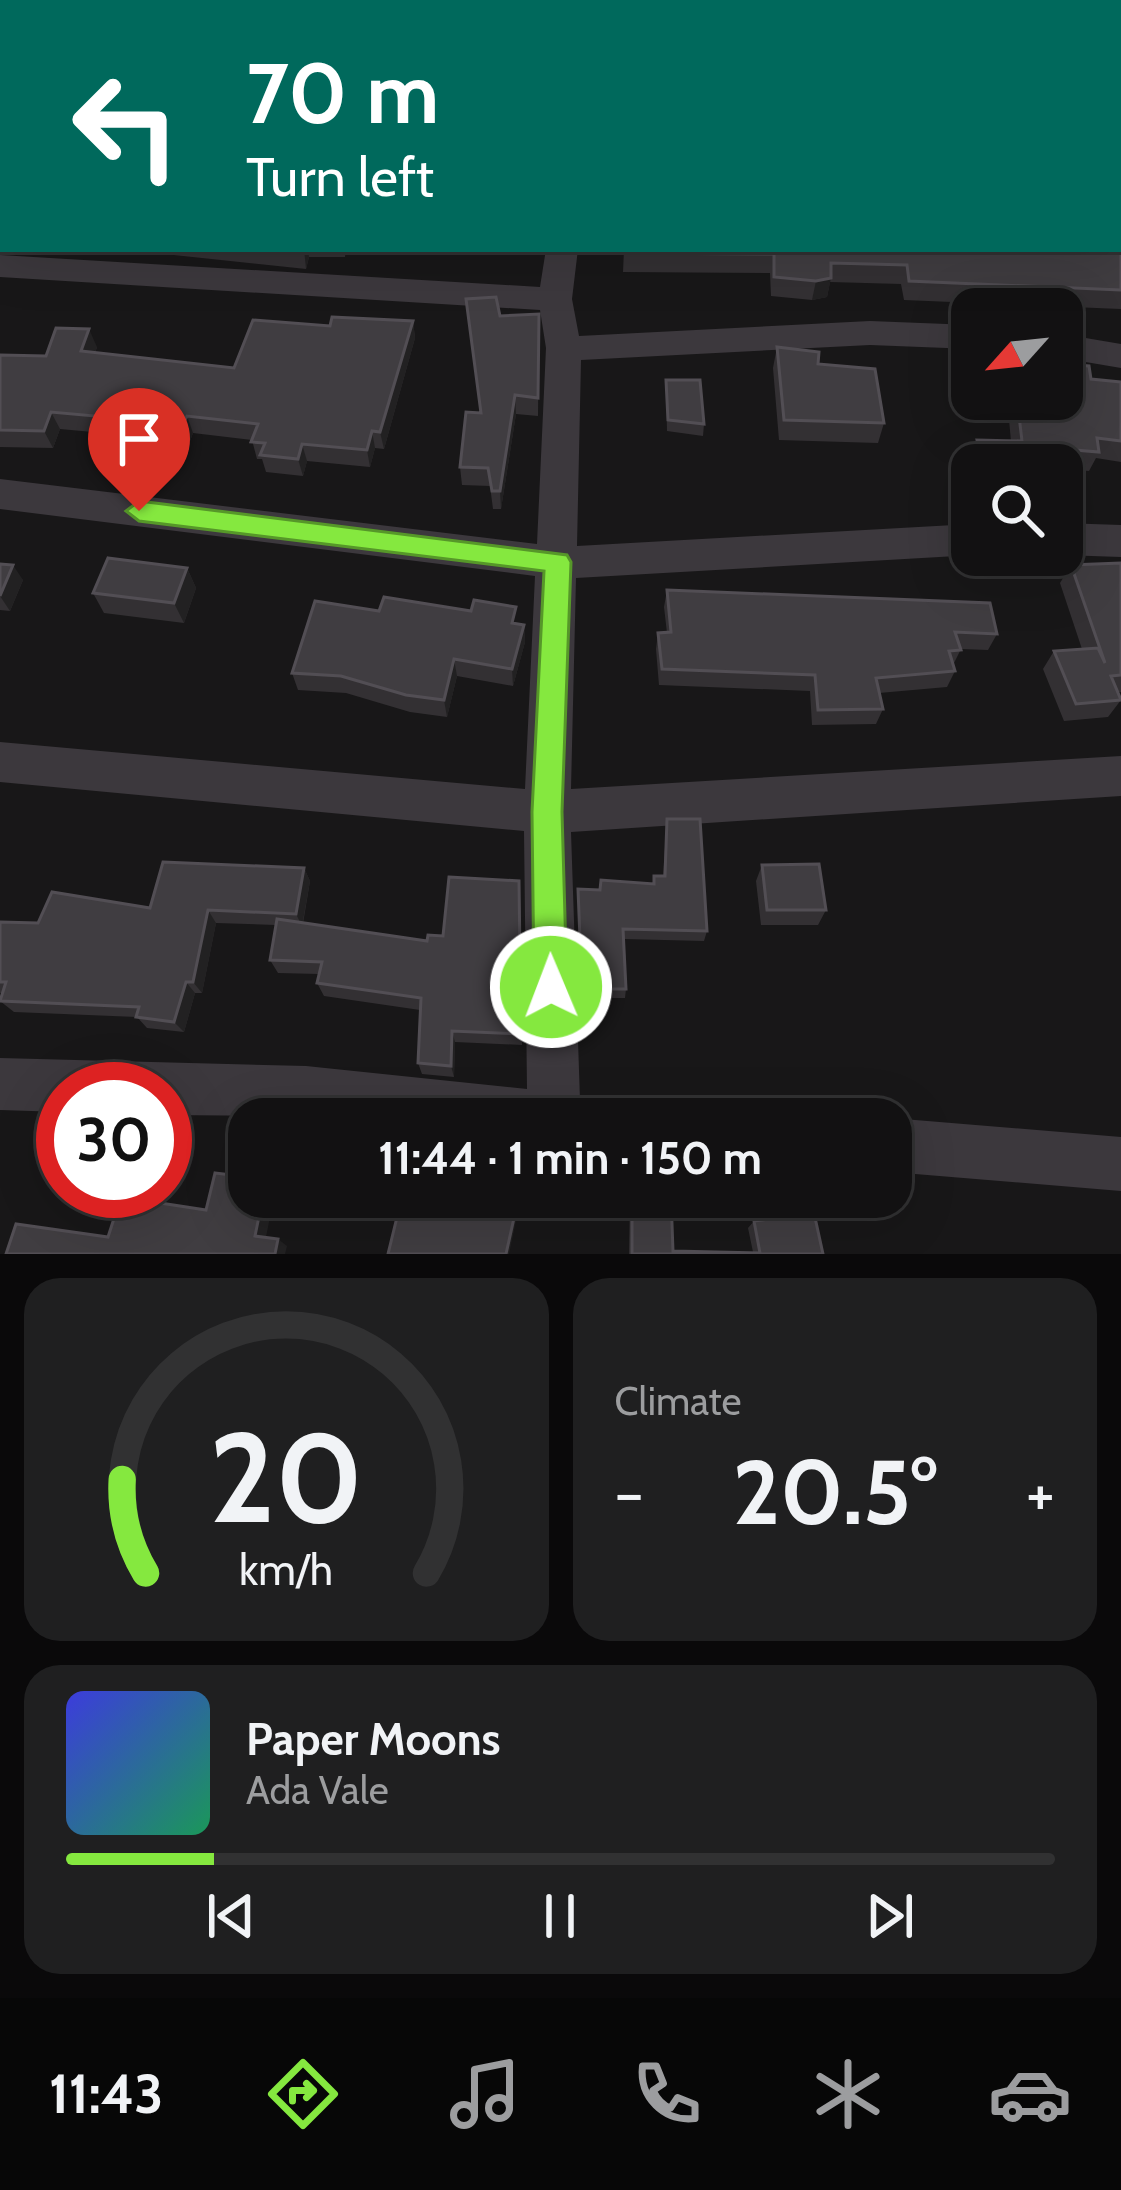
<!DOCTYPE html>
<meta charset="utf-8">
<style>
:root{--surface:#121112;--page:#1f1f20;--text:#f1f3f6;--muted:#9c9d9f;--line:#313132;--accent:#85e83f}
body{margin:0;font-family:Cabin,sans-serif;background:var(--page);color:var(--text);height:100vh;display:flex;flex-direction:column;font-size:45px;white-space:nowrap}
*{box-sizing:border-box;margin:0}
p{font-size:39px;color:var(--muted)}
.icon{flex:none;width:66px;height:66px;fill:none;stroke:currentColor;stroke-width:2;stroke-linecap:round;stroke-linejoin:round}
.map{position:relative;height:1254px;overflow:hidden}
.drawer{display:flex;flex-direction:column;gap:24px;padding:24px;background:#0a090a;flex:1}
.drawer>*{flex:none}
.guide{position:absolute;left:0px;top:0px;width:1122px;height:252px;box-shadow:0 12px 48px #0002,0 0 0 3px var(--line);background:#00695c;color:#fff;overflow:hidden}
.needle{width:78px;rotate:243deg}
.buttons{position:absolute;left:951px;top:288px;display:grid;gap:24px}
.buttons a{display:grid;place-items:center;width:132px;height:132px;border-radius:24px;background:var(--surface);box-shadow:0 12px 48px #0002,0 0 0 3px var(--line);font-size:60px}
.speed{position:absolute;left:36px;top:1062px;display:flex;gap:24px;font-size:60px;font-weight:700;text-align:center}
.speed>*{display:grid;place-content:center;width:156px;height:156px;border-radius:50%;background:var(--surface);box-shadow:0 12px 48px #0002,0 0 0 3px var(--line);line-height:1}
.speed .limit{border:18px solid #d22;background:#fff;color:#111}
.pin{position:absolute;display:grid;place-items:center;width:102px;height:102px;color:#fff;margin:-123px -51px;border-radius:50% 50% 50% 0;rotate:-45deg;box-shadow:0 0 12px #0007}
.pin .icon{rotate:45deg}
.me{position:absolute;width:132px;margin:-66px;rotate:359deg;stroke-linejoin:round;filter:drop-shadow(0 0 9px #0008)}
.turn{display:flex;align-items:center;gap:42px;height:252px;padding:0 48px;font-size:54px}
.turn .icon{width:156px;height:156px;stroke-width:2.5}
.turn b{display:block;font-size:84px;line-height:102px}
.big{font-size:90px;font-weight:700;line-height:1.1}
.drawer .widget{flex:1;display:flex;flex-direction:column;justify-content:center;gap:18px;min-width:0;padding:0 42px;border-radius:36px;background:var(--page)}
.drawer .dial{align-items:center;gap:0}
.dial svg{height:312px;overflow:visible;fill:none;stroke:var(--line);stroke-width:7;stroke-linecap:round;text-anchor:middle}
.dial text{fill:var(--text);stroke:none}
.song{display:flex;align-items:center;gap:36px}
.cover{width:144px;height:144px;border-radius:18px;background:linear-gradient(135deg,hsl(240 70% 55%),hsl(150 70% 35%))}
.played{height:12px;border-radius:6px;background:linear-gradient(90deg,var(--accent) 15%,var(--line) 15%)}
.keys{display:flex;justify-content:space-around;direction:ltr}
.heat{display:flex;justify-content:space-between;align-items:center;font-size:66px;direction:ltr}
.drawer .tiles{flex:1;display:grid;gap:24px;grid-template-columns:1fr 1fr}
.widget:last-child{grid-column:span 2}
.trip{position:absolute;left:228px;top:1098px;width:684px;height:120px;border-radius:36px;background:var(--surface);box-shadow:0 12px 48px #0002,0 0 0 3px var(--line);font-weight:700;line-height:120px;text-align:center}
.menu{display:flex;height:192px;justify-content:space-around;align-items:center;background:#070707;color:var(--muted)}
.menu .icon{width:84px;height:84px}
.menu .current{color:var(--accent)}
.menu b{font-size:54px;color:var(--text)}
.map>svg:first-child{display:block}
.lines{fill:none;stroke-linecap:round;stroke-linejoin:round}
.minor{fill:#3c383d;fill-rule:evenodd}
.wall{fill:#333033}
.shaded-wall{fill:#222122}
.building{fill:#403d41;stroke:#524e54;stroke-width:3}
.route{fill:#85e83f;stroke:#569729;stroke-width:3}
</style>
<div class="map">
<svg width="1121" height="1254" viewBox="0 0 1121 1254">
<rect width="100%" height="100%" fill="#181718"/>
<g class="lines">
<!-- minor -->
<g class="minor">
<rect x="0" y="148" width="3" height="18"/>
<rect x="1119" y="200" width="2" height="20"/>
<polygon points="546,249 578,249 572,299 579,336 870,321 972,325 972,349 870,345 581,360 577,546 972,524 974,555 576,578 571,789 1121,756 1121,796 571,832 580,1100 589,1119 165,1115 165,1089 63,1089 63,1112 0,1110 0,1058 306,1066 527,1089 524,831 0,782 0,742 525,789 535,576 0,509 0,479 537,544 546,348 540,310 0,277 0,255 540,287"/>
<polygon points="1062,334 1121,344 1121,368 1062,358"/>
<polygon points="1062,523 1121,525 1121,557 1062,555"/>
<polygon points="891,1118 1121,1137 1121,1191 891,1172"/>
</g>
</g>
<!-- wall -->
<g class="wall">
<polygon points="0,0 224,0 221,3 3,3 3,6 0,6"/>
<polygon points="3,160 3,249 61,249 58,254 0,251 0,165"/>
<polygon points="1121,240 1121,309 904,300 901,284 830,282 827,297 812,300 771,296 770,273 623,272 624,249 1119,249"/>
<polygon points="117,249 346,249 345,257 309,257 306,269"/>
<polygon points="539,314 538,416 516,414 501,509 493,509 490,486 462,485 460,467 480,413 500,316"/>
<polygon points="413,321 415,338 384,449 375,448 370,467 307,461 303,476 266,472 262,459 257,459 252,440 193,433 190,441 60,429 53,448 0,447 0,355 46,356 97,347 95,353 234,368 330,326"/>
<polygon points="777,347 818,364 884,423 878,443 779,440 773,368"/>
<polygon points="1091,379 1121,382 1121,462 1096,458 1089,471 1063,469 1062,485 1062,465 972,465 972,476 968,459 977,440 1011,441 1007,399 1062,399"/>
<polygon points="666,380 704,424 703,436 667,431"/>
<polygon points="1121,563 1121,692 1118,692 1121,700 1108,717 1064,721 1043,669 1054,651 1082,649 1060,583 1071,565"/>
<polygon points="0,564 23,580 10,611 0,610"/>
<polygon points="187,568 196,588 184,623 104,613 93,593"/>
<polygon points="667,590 997,634 988,650 961,649 953,665 955,671 947,687 879,693 883,709 876,724 812,725 810,691 659,685 656,649 658,633 667,633 664,607"/>
<polygon points="379,611 524,625 525,642 513,686 457,676 447,717 410,712 346,693 298,690 292,673"/>
<polygon points="667,819 707,931 704,941 624,939 626,989 625,998 581,998 578,899 600,890 653,884 654,876 663,876"/>
<polygon points="762,865 826,910 818,925 761,925 756,881"/>
<polygon points="304,868 310,881 303,923 427,941 443,936 520,896 522,1045 455,1042 454,1077 422,1074 418,1063 420,1010 324,996 317,983 319,974 278,973 270,960 276,925 216,923 202,993 195,993 184,1032 147,1028 137,1017 14,1012 0,1001 3,993 0,993 0,922 38,923 150,908"/>
<polygon points="630,1197 671,1197 673,1251 753,1252 748,1228 754,1221 823,1254 629,1254"/>
</g>
<!-- shaded-wall -->
<g class="shaded-wall">
<polygon points="304,249 308,249 309,257 306,269"/>
<polygon points="831,278 827,297 812,300 816,281"/>
<polygon points="413,321 415,338 384,449 380,432"/>
<polygon points="89,329 97,347 89,369 81,351"/>
<polygon points="515,395 516,414 501,509 500,491"/>
<polygon points="51,412 60,429 53,448 44,431"/>
<polygon points="187,416 193,433 190,441 183,424"/>
<polygon points="372,431 375,448 370,467 367,450"/>
<polygon points="302,444 307,461 303,476 298,459"/>
<polygon points="13,565 23,580 10,611 0,596"/>
<polygon points="187,568 196,588 184,623 174,603"/>
<polygon points="524,625 525,642 513,686 512,669"/>
<polygon points="454,659 457,676 447,717 444,700"/>
<polygon points="304,868 310,881 302,926 296,914"/>
<polygon points="208,910 216,923 202,993 193,982"/>
<polygon points="186,982 195,993 184,1032 174,1022"/>
<polygon points="452,1031 455,1042 454,1077 451,1066"/>
<polygon points="263,1197 274,1197 265,1242 255,1236"/>
<polygon points="516,1209 517,1216 509,1254 506,1254"/>
<polygon points="278,1239 287,1246 285,1254 275,1254"/>
</g>
<!-- building -->
<g class="building">
<polygon points="61,0 209,0 221,3 84,3"/>
<polygon points="298,0 591,0 590,3 296,3"/>
<polygon points="687,0 798,0 798,3 688,3"/>
<rect x="1119" y="14" width="2" height="46"/>
<polygon points="3,160 3,235 0,235 0,165"/>
<polygon points="1119,240 1121,240 1121,290 909,281 907,265 831,263 831,278 816,281 774,277 774,254 624,253 624,249 1115,250 1119,249"/>
<polygon points="270,249 304,249 303,252"/>
<polygon points="496,297 500,316 539,314 538,398 515,395 500,491 492,491 488,468 460,467 466,412 481,413 466,299"/>
<polygon points="332,317 413,321 380,432 372,431 367,450 302,444 298,459 260,455 265,443 251,442 258,424 187,416 183,424 51,412 44,431 0,430 0,355 46,356 56,328 89,329 81,351 234,368 253,320 330,326"/>
<polygon points="777,347 819,352 818,364 875,369 884,423 784,420"/>
<polygon points="1062,364 1089,366 1091,379 1121,382 1121,441 1097,438 1099,452 1062,449 1064,481 1062,481 1062,465 982,465 977,440 1022,441 1017,399 1062,399"/>
<polygon points="666,380 700,380 704,424 668,420"/>
<polygon points="108,558 187,568 174,603 93,593"/>
<polygon points="1121,563 1121,675 1111,676 1121,700 1076,704 1054,651 1098,648 1105,663 1071,565"/>
<polygon points="0,564 13,565 0,596"/>
<polygon points="667,590 990,603 997,634 955,632 961,650 949,651 955,671 876,678 883,709 818,710 815,675 662,669 658,633 671,632"/>
<polygon points="384,597 471,611 474,600 516,607 512,623 524,625 512,669 454,659 444,700 406,695 341,676 292,673 315,601 379,611"/>
<polygon points="667,819 700,819 707,931 623,929 626,989 582,989 578,889 600,890 601,880 654,884 654,876 665,876"/>
<polygon points="163,862 304,868 296,914 208,910 193,982 186,982 174,1022 136,1017 139,1007 0,1001 6,982 0,982 0,922 38,923 52,892 150,908"/>
<polygon points="819,864 826,910 767,910 762,865"/>
<polygon points="449,877 519,881 521,1034 452,1031 451,1066 418,1063 421,998 317,983 322,962 270,960 277,919 427,941 428,935 443,936"/>
<polygon points="215,1173 249,1177 249,1197 263,1197 255,1236 278,1239 275,1254 6,1254 16,1224 108,1237 121,1197 206,1210"/>
<polygon points="632,1197 671,1197 673,1251 760,1253 754,1221 814,1213 823,1254 632,1254"/>
<polygon points="485,1200 516,1209 506,1254 388,1254 400,1205 481,1218"/>
</g>
<!-- route -->
<polygon class="route" points="139,501 567,555 571,562 562,812 567,987 562,999 551,1003 539,999 534,987 532,812 544,571 139,521 126,511"/>
</svg>
<div class="buttons">
<a><svg class="needle" viewBox="-14 -14 28 28"><path d="M0-13l5 13h-10z" fill="#e53935"/><path d="M0 13l5-13h-10z" fill="#9c9d9f"/></svg></a>
<a><svg class="icon" aria-label="search" viewBox="0 0 24 24"><circle cx="10" cy="10" r="6"/><path d="M15 15l6 6"/></svg></a>
</div>
<div class="speed"><div class="limit">30</div></div>
<div class="pin" style="left:139px;top:511px;background:#d93025"><svg class="icon" aria-label="arrive" viewBox="0 0 24 24"><path d="M6 21V4h12l-3 4 3 4H6"/></svg></div>
<svg class="me" style="left:551px;top:987px" viewBox="-20 -20 40 40"><circle r="17" fill="#85e83f" stroke="#fff" stroke-width="3"/><path d="M0-11L8 9 0 5-8 9z" fill="#fff"/></svg>
<div class="trip">11:44 · 1 min · 150 m</div>
<div class="guide">
<div class="turn"><svg class="icon" aria-label="left" viewBox="0 0 24 24"><path d="M17 20v-9H6M10 6l-5 5 5 5"/></svg><div><b>70 m</b>Turn left</div></div>
</div>
</div>
<section class="drawer">
<div class="tiles">
<div class="widget dial"><svg viewBox="0 0 100 80">
<path d="M14 69A42 42 0 1 1 86 69"/>
<path d="M14 69A42 42 0 0 1 8 45" stroke="#85e83f"/>
<text x="50" y="56" font-size="32" font-weight="700">20</text>
<text x="50" y="72" font-size="11">km/h</text>
</svg></div>
<div class="widget"><p>Climate</p>
<div class="heat"><a>−</a><b class="big">20.5°</b><a>+</a></div>
</div>
<div class="widget">
<div class="song"><i class="cover"></i><div><b>Paper Moons</b><p>Ada Vale</p></div></div>
<div class="played"></div>
<div class="keys"><svg class="icon" aria-label="previous" viewBox="0 0 24 24"><path d="M18 5L8 12l10 7zM5 5v14"/></svg><svg class="icon" aria-label="pause" viewBox="0 0 24 24"><path d="M8 5v14M16 5v14"/></svg><svg class="icon" aria-label="next" viewBox="0 0 24 24"><path d="M6 5l10 7-10 7zM19 5v14"/></svg></div>
</div>
</div>
</section>
<nav class="menu">
<b>11:43</b>
<svg class="icon current" aria-label="directions" viewBox="0 0 24 24"><path d="M12 3l9 9-9 9-9-9zM9 14v-3h6M13 9l2 2-2 2"/></svg>
<svg class="icon" aria-label="music" viewBox="0 0 24 24"><path d="M9 18V5l10-2v13"/><circle cx="6" cy="18" r="3"/><circle cx="16" cy="16" r="3"/></svg>
<svg class="icon" aria-label="phone" viewBox="0 0 24 24"><path d="M5 4h4l2 5-3 2q2 4 5 5l2-3 5 2v4C11 20 4 13 5 4z"/></svg>
<svg class="icon" aria-label="climate" viewBox="0 0 24 24"><path d="M12 3v18M4 7l16 10M4 17L20 7"/></svg>
<svg class="icon" aria-label="car" viewBox="0 0 24 24"><path d="M5 17H2v-5l4-1 3-4h7l3 4 3 1v5h-3M9 17h6M6 11h13"/><circle cx="7" cy="17" r="2"/><circle cx="17" cy="17" r="2"/></svg>
</nav>
